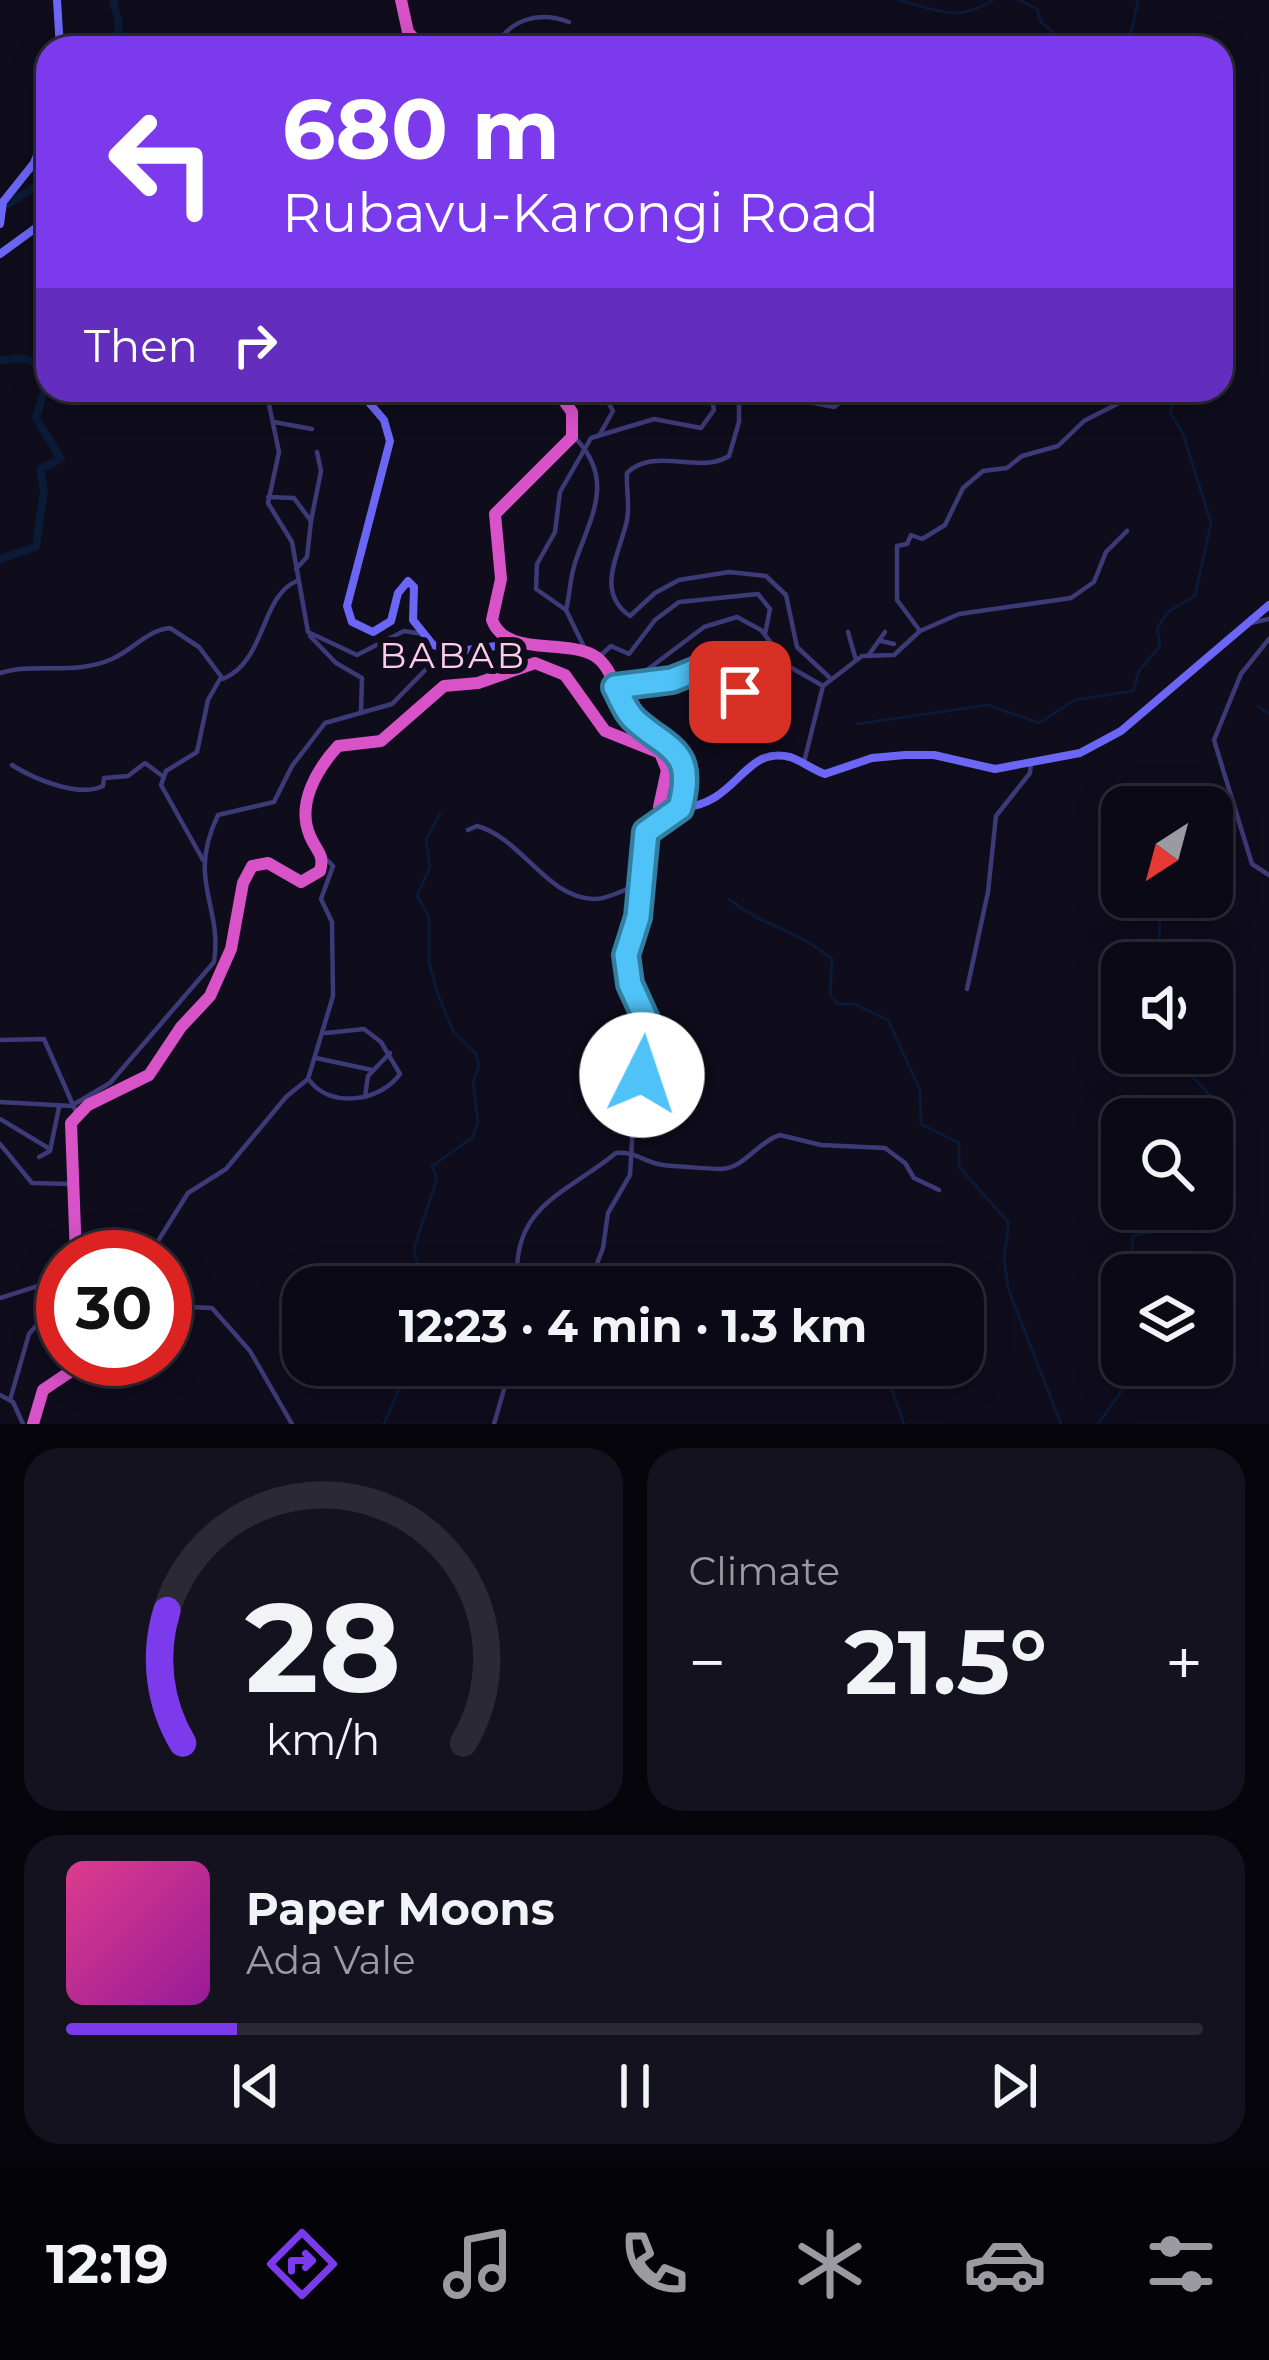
<!DOCTYPE html>
<meta charset="utf-8">
<style>
:root{--surface:#0b0915;--page:#14121e;--text:#f1f3f6;--muted:#9a9aa0;--line:#2b2a34;--accent:#7c3aed}
body{margin:0;font-family:Montserrat,sans-serif;background:var(--page);color:var(--text);height:100vh;display:flex;flex-direction:column;font-size:45px;white-space:nowrap}
*{box-sizing:border-box;margin:0}
p{font-size:39px;color:var(--muted)}
.icon{flex:none;width:66px;height:66px;fill:none;stroke:currentColor;stroke-width:2;stroke-linecap:round;stroke-linejoin:round}
.map{position:relative;height:1424px;overflow:hidden}
.drawer{display:flex;flex-direction:column;gap:24px;padding:24px;background:#06050c;flex:1}
.drawer>*{flex:none}
.guide{position:absolute;left:36px;top:36px;width:1197px;height:366px;border-radius:36px;box-shadow:0 6px 30px #0003,0 0 0 3px var(--line);background:#7c3aed;color:#fff;overflow:hidden}
.needle{width:78px;rotate:216deg}
.fabs{position:absolute;left:1101px;top:786px;display:grid;gap:24px}
.fabs a{display:grid;place-items:center;width:132px;height:132px;border-radius:24px;background:var(--surface);box-shadow:0 6px 30px #0003,0 0 0 3px var(--line);font-size:60px}
.speed{position:absolute;left:36px;top:1230px;display:flex;gap:24px;font-size:60px;font-weight:700;text-align:center}
.speed>*{display:grid;place-content:center;width:156px;height:156px;border-radius:50%;background:var(--surface);box-shadow:0 6px 30px #0003,0 0 0 3px var(--line);line-height:1}
.speed .limit{border:18px solid #d22;background:#fff;color:#111}
.pin{position:absolute;display:grid;place-items:center;width:102px;height:102px;color:#fff;margin:-51px;border-radius:24px;box-shadow:0 6px 18px #0006}
.me{position:absolute;width:132px;margin:-66px;rotate:4deg;stroke-linejoin:round;filter:drop-shadow(0 0 9px #0008)}
.turn{display:flex;align-items:center;gap:42px;height:252px;padding:0 48px;font-size:54px}
.turn .icon{width:156px;height:156px;stroke-width:2.5}
.turn b{display:block;font-size:84px;line-height:102px}
.then{display:flex;align-items:center;height:114px;padding:0 48px;background:#0003;gap:24px;font-size:45px}
.big{font-size:90px;font-weight:700;line-height:1.1}
.drawer .tile{flex:1;display:flex;flex-direction:column;justify-content:center;gap:18px;min-width:0;padding:0 42px;border-radius:36px;background:var(--page)}
.drawer .dial{align-items:center;gap:0}
.dial svg{height:312px;overflow:visible;fill:none;stroke:var(--line);stroke-width:7;stroke-linecap:round;text-anchor:middle}
.dial text{fill:var(--text);stroke:none}
.song{display:flex;align-items:center;gap:36px}
.cover{width:144px;height:144px;border-radius:18px;background:linear-gradient(135deg,hsl(330 70% 55%),hsl(300 70% 35%))}
.played{height:12px;border-radius:6px;background:linear-gradient(90deg,var(--accent) 15%,var(--line) 15%)}
.keys{display:flex;justify-content:space-around;direction:ltr}
.heat{display:flex;justify-content:space-between;align-items:center;font-size:66px;direction:ltr}
.drawer .tiles{flex:1;display:grid;gap:24px;grid-template-columns:1fr 1fr}
.tile:last-child{grid-column:span 2}
.trip{position:absolute;left:282px;top:1266px;width:702px;height:120px;border-radius:36px;background:var(--surface);box-shadow:0 6px 30px #0003,0 0 0 3px var(--line);font-weight:700;line-height:120px;text-align:center}
.tabs{display:flex;height:192px;justify-content:space-around;align-items:center;background:#040408;color:var(--muted)}
.tabs .icon{width:84px;height:84px}
.tabs .on{color:var(--accent)}
.tabs b{font-size:54px;color:var(--text)}
.map>svg:first-child{display:block}
.lines{fill:none;stroke-linecap:round;stroke-linejoin:round}
.stream{stroke:#0b1a36;stroke-width:3}
.river{stroke:#0b1a36;stroke-width:8}
.minor{stroke:#3d3a78;stroke-width:4.5}
.secondary{stroke:#6c66f6;stroke-width:8}
.trunk{stroke:#d852c8;stroke-width:12}
.route-casing{stroke:#337fa1;stroke-width:30}
.route{stroke:#4fc3f7;stroke-width:21}
.labels{text-anchor:middle;stroke-width:12;stroke-linejoin:round;paint-order:stroke}
.quarter-label{font-size:36px;letter-spacing:3px;fill:#fcccea;stroke:#0f0c1c}
</style>
<div class="map">
<svg width="1269" height="1424" viewBox="0 0 1269 1424">
<rect width="100%" height="100%" fill="#0f0c1c"/>
<g class="lines">
<!-- stream -->
<g class="stream">
<path d="M899,0c37,10 59,23 94,0"/>
<polyline points="1019,0 1037,9 1041,22 1052,31 1040,48"/>
<polyline points="1120,48 1132,30 1138,0"/>
<polyline points="1258,706 1269,714"/>
<polyline points="857,724 988,705 1039,723 1075,700 1133,691 1139,671 1160,646 1157,628 1168,612 1195,596 1211,523 1183,434 1170,412 1177,390"/>
<path d="M729,899c37,30 68,30 103,60l-2,36 8,9h16l34,16 32,70 1,34 38,19v24l50,56 -5,35 4,30 53,136"/>
<polyline points="1159,963 1160,897"/>
<polyline points="1158,1053 1197,1081 1220,1107 1226,1119 1225,1160 1212,1171"/>
<polyline points="1138,1275 1131,1264 1133,1236 1158,1230 1178,1209"/>
<polyline points="422,1287 414,1248 437,1179 432,1166 472,1138 478,1122 473,1082 479,1066 476,1054 453,1031 437,992 429,962 429,917 417,896 430,867 426,840 440,814"/>
<polyline points="883,1365 904,1424"/>
<polyline points="384,1424 401,1385 429,1365"/>
<polyline points="1098,1424 1140,1365"/>
</g>
<!-- river -->
<g class="river">
<polyline points="113,0 119,25 116,48"/>
<polyline points="0,209 48,179"/>
<polyline points="0,361 20,358 37,363 44,392 36,418 61,459 40,469 44,490 36,547 0,559"/>
</g>
<!-- minor -->
<g class="minor">
<polyline points="60,33 73,48"/>
<path d="M494,48c16,-28 43,-38 75,-26"/>
<polyline points="266,390 279,452 268,503 292,542 308,632 357,655 404,631 423,634"/>
<path d="M739,390v32l-10,34c-29,19 -75,-10 -102,17 -1,15 3,31 0,47 -7,34 -33,71 3,96l25,-23 24,-13 50,-8 37,4 20,19 11,52 32,30"/>
<polyline points="785,390 800,400 834,407 856,390"/>
<polyline points="274,422 312,429"/>
<polyline points="600,434 613,411 602,391"/>
<polyline points="268,497 294,498 311,521 307,557 296,569"/>
<polyline points="311,521 321,471 317,452"/>
<path d="M566,610c4,-16 4,-32 9,-47 14,-43 41,-81 2,-123"/>
<polyline points="1251,623 1269,619"/>
<polyline points="920,631 897,600 897,546 907,544 911,535 922,539 945,525 963,488 983,471 1007,468 1022,456 1058,446 1084,421 1117,404"/>
<polyline points="848,632 856,660"/>
<polyline points="310,636 336,663 362,678 361,711"/>
<polyline points="1269,639 1241,674 1214,740 1252,864 1269,875"/>
<polyline points="881,641 894,644"/>
<polyline points="586,651 566,610 536,589 537,564 555,532 560,492 591,438 654,419 701,428 714,410 710,390"/>
<polyline points="600,656 611,646 629,654 655,620 679,602 758,594 770,609 765,634"/>
<polyline points="868,656 885,632"/>
<path d="M0,673c36,-11 74,3 112,-14 21,-9 35,-29 58,-31l29,19 24,32c44,-19 37,-83 74,-98"/>
<polyline points="627,685 704,627 737,617 761,630 790,667 823,686 804,762"/>
<polyline points="627,685 672,680 721,659 747,661 754,672 753,687 720,701"/>
<polyline points="823,686 862,656 894,655 920,631 959,614 1071,598 1094,582 1106,552 1127,531"/>
<path d="M12,765c22,14 67,33 91,21l1,-8 24,-2 17,-13 16,12"/>
<path d="M468,830l9,-4c45,12 69,72 117,73 14,1 30,-11 45,-13"/>
<polyline points="203,860 161,785 166,771 197,752 208,700 220,679"/>
<polyline points="967,989 988,892 996,816 1030,773 1031,762"/>
<polyline points="0,1040 44,1039 77,1114"/>
<polyline points="316,1058 372,1070"/>
<path d="M310,1081c21,28 71,20 90,-7l-19,-32 -17,-13 -38,4"/>
<polyline points="365,1097 368,1076 390,1053"/>
<path d="M0,1102l71,4 39,-23 104,-121c9,-57 -28,-80 4,-147l56,-13 18,-36 33,-43 67,-19 53,-54"/>
<polyline points="0,1119 50,1149"/>
<polyline points="0,1144 32,1183 71,1184"/>
<polyline points="39,1157 50,1151 59,1107"/>
<polyline points="148,1257 188,1193 226,1169 286,1097 308,1079 333,996 332,922 321,899 333,866 322,855"/>
<path d="M518,1287c-9,-81 48,-93 98,-134 20,-2 29,10 47,12 8,1 53,4 58,4 24,-1 36,-27 59,-34l41,10 64,3 20,15 9,15 25,12"/>
<polyline points="588,1287 603,1248 608,1213 630,1175 634,1107 650,1035 628,978 625,955 637,917 647,832 667,812"/>
<polyline points="0,1298 63,1278"/>
<polyline points="165,1306 212,1308 250,1351 292,1424"/>
<polyline points="0,1395 13,1402 23,1424"/>
<polyline points="10,1400 29,1334 63,1294"/>
<polyline points="494,1424 511,1365"/>
</g>
<!-- secondary -->
<g class="secondary">
<polyline points="57,0 60,48"/>
<polyline points="0,224 3,202 34,163 48,127"/>
<polyline points="0,254 48,219"/>
<polyline points="283,390 302,400 360,392 384,420 390,441 347,606 352,622 373,632 391,621 398,593 408,581 414,587 413,620 433,645 460,651 518,643"/>
<path d="M681,808c58,-4 62,-63 109,-51 12,4 23,13 35,17l47,-16 33,-3h29l61,14 85,-16 41,-22 148,-126"/>
</g>
<!-- trunk -->
<g class="trunk">
<polyline points="401,0 408,32 423,48"/>
<path d="M76,1257l-5,-134 17,-18 61,-30 32,-48 29,-31 21,-47 12,-66 9,-17 16,-3 33,19 19,-11c5,-17 -4,-20 -10,-35 -14,-32 7,-67 28,-90l43,-5 63,-55 34,-3 57,-20 30,12 40,56 55,22 7,17 -8,37 10,6 11,-5c4,-17 5,-40 -4,-56 -10,-19 -30,-19 -43,-34 -16,-17 -19,-52 -40,-63 -31,-16 -87,2 -101,-35l9,-41 -6,-65 77,-77v-25l-16,-22"/>
<polyline points="33,1424 43,1390 89,1359"/>
</g>
</g>
<g class="lines">
<defs>
<path id="route" d="M642,1075l7,-49 -19,-42 -4,-29 12,-38 8,-85 34,-24c16,-59 -12,-58 -44,-87 -10,-8 -15,-23 -21,-34l57,-7 57,-23 18,4 7,11 -1,15 -13,5"/>
</defs>
<!-- route casing -->
<use href="#route" class="route-casing"/>
<!-- route -->
<use href="#route" class="route"/>
</g>
<g class="labels">
<!-- quarter labels -->
<g class="quarter-label">
<text x="453" y="668">BABAB</text>
</g>
</g>
</svg>
<div class="fabs">
<a><svg class="needle" viewBox="-14 -14 28 28"><path d="M0-13l5 13h-10z" fill="#e53935"/><path d="M0 13l5-13h-10z" fill="#9a9aa0"/></svg></a>
<a><svg class="icon" aria-label="sound" viewBox="0 0 24 24"><path d="M4 9h4l5-4v14l-5-4H4zM17 9q2 3 0 6"/></svg></a>
<a><svg class="icon" aria-label="search" viewBox="0 0 24 24"><circle cx="10" cy="10" r="6"/><path d="M15 15l6 6"/></svg></a>
<a><svg class="icon" aria-label="layers" viewBox="0 0 24 24"><path d="M12 4l9 5-9 5-9-5zM3 14l9 5 9-5"/></svg></a>
</div>
<div class="speed"><div class="limit">30</div></div>
<div class="pin" style="left:740px;top:692px;background:#d93025"><svg class="icon" aria-label="arrive" viewBox="0 0 24 24"><path d="M6 21V4h12l-3 4 3 4H6"/></svg></div>
<svg class="me" style="left:642px;top:1075px" viewBox="-20 -20 40 40"><circle r="19" fill="#fff"/><path d="M0-13L10 11 0 6-10 11z" fill="#4fc3f7"/></svg>
<div class="trip">12:23 · 4 min · 1.3 km</div>
<div class="guide">
<div class="turn"><svg class="icon" aria-label="left" viewBox="0 0 24 24"><path d="M17 20v-9H6M10 6l-5 5 5 5"/></svg><div><b>680 m</b>Rubavu-Karongi Road</div></div>
<div class="then">Then<svg class="icon" aria-label="right" viewBox="0 0 24 24"><path d="M7 20v-9h11M14 6l5 5-5 5"/></svg></div>
</div>
</div>
<section class="drawer">
<div class="tiles">
<div class="tile dial"><svg viewBox="0 0 100 80">
<path d="M14 69A42 42 0 1 1 86 69"/>
<path d="M14 69A42 42 0 0 1 10 35" stroke="#7c3aed"/>
<text x="50" y="56" font-size="32" font-weight="700">28</text>
<text x="50" y="72" font-size="11">km/h</text>
</svg></div>
<div class="tile"><p>Climate</p>
<div class="heat"><a>−</a><b class="big">21.5°</b><a>+</a></div>
</div>
<div class="tile">
<div class="song"><i class="cover"></i><div><b>Paper Moons</b><p>Ada Vale</p></div></div>
<div class="played"></div>
<div class="keys"><svg class="icon" aria-label="previous" viewBox="0 0 24 24"><path d="M18 5L8 12l10 7zM5 5v14"/></svg><svg class="icon" aria-label="pause" viewBox="0 0 24 24"><path d="M8 5v14M16 5v14"/></svg><svg class="icon" aria-label="next" viewBox="0 0 24 24"><path d="M6 5l10 7-10 7zM19 5v14"/></svg></div>
</div>
</div>
</section>
<nav class="tabs">
<b>12:19</b>
<svg class="icon on" aria-label="directions" viewBox="0 0 24 24"><path d="M12 3l9 9-9 9-9-9zM9 14v-3h6M13 9l2 2-2 2"/></svg>
<svg class="icon" aria-label="music" viewBox="0 0 24 24"><path d="M9 18V5l10-2v13"/><circle cx="6" cy="18" r="3"/><circle cx="16" cy="16" r="3"/></svg>
<svg class="icon" aria-label="phone" viewBox="0 0 24 24"><path d="M5 4h4l2 5-3 2q2 4 5 5l2-3 5 2v4C11 20 4 13 5 4z"/></svg>
<svg class="icon" aria-label="climate" viewBox="0 0 24 24"><path d="M12 3v18M4 7l16 10M4 17L20 7"/></svg>
<svg class="icon" aria-label="car" viewBox="0 0 24 24"><path d="M5 17H2v-5l4-1 3-4h7l3 4 3 1v5h-3M9 17h6M6 11h13"/><circle cx="7" cy="17" r="2"/><circle cx="17" cy="17" r="2"/></svg>
<svg class="icon" aria-label="filters" viewBox="0 0 24 24"><path d="M4 7h16M4 17h16"/><circle cx="9" cy="7" r="2"/><circle cx="15" cy="17" r="2"/></svg>
</nav>
